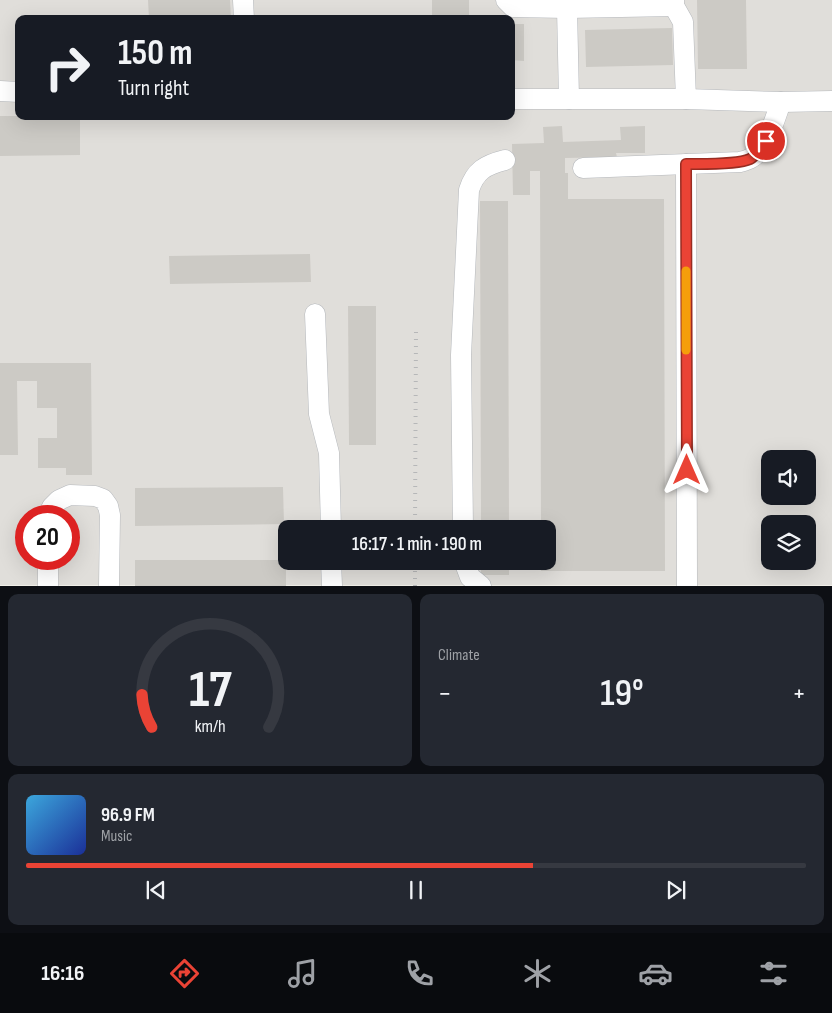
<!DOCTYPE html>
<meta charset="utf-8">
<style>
:root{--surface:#171b24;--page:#242831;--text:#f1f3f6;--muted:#9ea1a6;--line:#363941;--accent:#ea4335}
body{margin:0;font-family:"Sofia Sans Condensed",sans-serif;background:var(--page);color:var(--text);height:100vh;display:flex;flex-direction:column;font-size:19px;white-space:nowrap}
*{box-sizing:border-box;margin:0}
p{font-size:16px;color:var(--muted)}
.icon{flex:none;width:28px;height:28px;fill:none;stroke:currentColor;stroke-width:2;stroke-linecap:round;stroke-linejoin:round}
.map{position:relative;height:586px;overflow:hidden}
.drawer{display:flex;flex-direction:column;gap:8px;padding:8px;background:#0d0f14;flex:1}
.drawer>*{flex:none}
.top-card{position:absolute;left:15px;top:15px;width:500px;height:105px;border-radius:10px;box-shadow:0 5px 20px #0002;background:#171b24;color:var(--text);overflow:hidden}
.tools{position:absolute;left:761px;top:450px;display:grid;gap:10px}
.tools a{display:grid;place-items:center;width:55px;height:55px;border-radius:10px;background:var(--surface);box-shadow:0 5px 20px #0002;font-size:25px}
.speed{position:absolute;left:15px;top:505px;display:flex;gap:10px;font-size:25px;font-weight:700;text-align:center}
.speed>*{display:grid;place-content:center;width:65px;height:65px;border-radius:50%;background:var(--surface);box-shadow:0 5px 20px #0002;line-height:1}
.speed .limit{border:8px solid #d22;background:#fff;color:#111}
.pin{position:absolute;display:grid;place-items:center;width:42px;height:42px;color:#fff;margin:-21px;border:2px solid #fff;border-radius:50%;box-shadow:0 1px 5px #0007}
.me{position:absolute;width:55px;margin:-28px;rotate:0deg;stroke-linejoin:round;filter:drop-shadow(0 0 4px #0008)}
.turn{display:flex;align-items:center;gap:18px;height:105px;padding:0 20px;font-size:22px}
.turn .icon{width:65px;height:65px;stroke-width:2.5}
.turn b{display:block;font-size:35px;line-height:42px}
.big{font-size:38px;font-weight:600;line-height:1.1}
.drawer .widget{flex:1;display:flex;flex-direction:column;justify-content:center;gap:8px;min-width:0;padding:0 18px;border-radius:10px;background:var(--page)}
.drawer .dial{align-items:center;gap:0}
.dial svg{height:130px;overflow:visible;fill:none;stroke:var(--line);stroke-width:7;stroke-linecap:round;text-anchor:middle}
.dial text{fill:var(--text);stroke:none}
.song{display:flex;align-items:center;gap:15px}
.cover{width:60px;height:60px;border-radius:8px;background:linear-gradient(135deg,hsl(200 70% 55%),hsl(230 70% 35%))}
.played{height:5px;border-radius:2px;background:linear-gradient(90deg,var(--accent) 65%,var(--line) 65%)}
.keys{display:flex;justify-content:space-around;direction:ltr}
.heat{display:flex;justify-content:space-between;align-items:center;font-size:28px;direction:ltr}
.drawer .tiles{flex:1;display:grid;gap:8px;grid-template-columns:1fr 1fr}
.widget:last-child{grid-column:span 2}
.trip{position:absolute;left:278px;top:520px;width:278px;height:50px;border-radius:10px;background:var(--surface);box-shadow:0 5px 20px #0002;font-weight:600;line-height:50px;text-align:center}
.tab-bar{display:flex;height:80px;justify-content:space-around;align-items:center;background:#090b0e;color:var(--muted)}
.tab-bar .icon{width:35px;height:35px}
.tab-bar .selected{color:var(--accent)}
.tab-bar b{font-size:22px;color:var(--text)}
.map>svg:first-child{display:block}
.industrial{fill:#e0deda;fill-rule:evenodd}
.building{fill:#cccac5}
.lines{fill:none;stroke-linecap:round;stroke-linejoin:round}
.minor-casing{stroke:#b5b8bc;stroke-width:21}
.minor{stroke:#fff;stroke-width:20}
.rail{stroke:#b6b7b8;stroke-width:4;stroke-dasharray:1 6;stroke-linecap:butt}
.route-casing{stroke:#982c22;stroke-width:12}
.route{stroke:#ea4335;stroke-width:9}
.slow{stroke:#f59e0b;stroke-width:9}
</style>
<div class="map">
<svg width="832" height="586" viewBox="0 0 832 586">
<rect width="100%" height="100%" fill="#f1efe8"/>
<!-- industrial -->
<path class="industrial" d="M0,0h832v585h-832zM19,19h492v97h-492zM770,459h38v37h-38zM26,516h43v43h-43zM770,524h38v37h-38zM286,529h260v32h-260z"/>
<!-- building -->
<g class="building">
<polygon points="148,0 230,0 231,19 149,19"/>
<rect x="432" y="0" width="37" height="19"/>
<polygon points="697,0 746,0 747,69 698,69"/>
<polygon points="511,24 524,24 524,61 511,60"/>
<polygon points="672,28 673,65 586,67 585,30"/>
<polygon points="0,116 80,116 80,155 0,156"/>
<polygon points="562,126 563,142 621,140 620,127 645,126 645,153 616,153 617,157 565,158 565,173 568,173 568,199 664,199 665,571 541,571 541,561 546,561 546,529 541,529 540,171 530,171 530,195 513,195 512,144 544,143 543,127"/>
<polygon points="480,201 508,201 509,529 481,529"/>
<polygon points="310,254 311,282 170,284 169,256"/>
<polygon points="348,306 376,306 376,445 349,445"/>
<polygon points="0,363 91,363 92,475 66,475 66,468 38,468 38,438 57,438 57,408 37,408 37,381 17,381 18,455 0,455"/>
<polygon points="283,487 284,524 135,526 135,488"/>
<rect x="135" y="560" width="151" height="26"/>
<rect x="481" y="561" width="28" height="14"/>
</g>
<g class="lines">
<defs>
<g id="minor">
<polyline points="243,0 244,19"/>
<polyline points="506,0 513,7 567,8 674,6"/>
<polyline points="674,0 674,6 683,22 686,99"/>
<polyline points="567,8 569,99"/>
<polyline points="0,91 19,92"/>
<polyline points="511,99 686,99 781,102 832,101"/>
<polyline points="686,164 687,586"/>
<path d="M583,168l157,-6c4,-1 8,-2 11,-4 16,-9 24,-40 30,-56"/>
<polyline points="315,314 319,414 329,453 331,529"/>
<polyline points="48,516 52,507 59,500 70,495 95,496 103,499 108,506 110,515 109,586"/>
<path d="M463,529l-2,-174 8,-165c6,-19 16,-25 36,-30"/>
<polyline points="331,561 332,586"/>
<polyline points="464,561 470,577 481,586"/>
<polyline points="48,586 48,559"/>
</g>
</defs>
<!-- minor casing -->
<use href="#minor" class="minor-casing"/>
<!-- minor -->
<use href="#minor" class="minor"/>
<!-- rail -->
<g class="rail">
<polyline points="415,529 416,328"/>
<polyline points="415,586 415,561"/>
</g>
</g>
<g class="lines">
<defs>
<path id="route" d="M687,470l-1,-306c15,0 51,1 64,-5 7,-4 11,-11 16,-18"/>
</defs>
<!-- route casing -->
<use href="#route" class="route-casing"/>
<!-- route -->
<use href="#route" class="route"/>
<!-- slow -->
<polyline class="slow" points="686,271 686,350"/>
</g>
</svg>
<div class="tools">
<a><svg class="icon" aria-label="sound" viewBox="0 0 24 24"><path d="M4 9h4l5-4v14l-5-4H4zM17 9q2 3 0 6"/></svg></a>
<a><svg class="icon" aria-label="layers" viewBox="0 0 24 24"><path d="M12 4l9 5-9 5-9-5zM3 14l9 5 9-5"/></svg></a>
</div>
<div class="speed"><div class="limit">20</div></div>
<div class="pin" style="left:766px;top:141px;background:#d93025"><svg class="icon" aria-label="arrive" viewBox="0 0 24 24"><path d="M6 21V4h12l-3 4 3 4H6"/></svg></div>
<svg class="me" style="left:687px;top:470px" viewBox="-20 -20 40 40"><path d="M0-17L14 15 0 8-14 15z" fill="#ea4335" stroke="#fff" stroke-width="4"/></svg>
<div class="trip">16:17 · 1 min · 190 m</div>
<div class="top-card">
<div class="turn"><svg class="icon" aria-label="right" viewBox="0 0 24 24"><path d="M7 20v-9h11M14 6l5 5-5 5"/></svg><div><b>150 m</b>Turn right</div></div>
</div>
</div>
<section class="drawer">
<div class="tiles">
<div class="widget dial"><svg viewBox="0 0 100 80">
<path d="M14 69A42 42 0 1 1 86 69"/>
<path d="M14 69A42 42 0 0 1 8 49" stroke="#ea4335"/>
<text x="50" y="56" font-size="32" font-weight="700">17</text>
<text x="50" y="72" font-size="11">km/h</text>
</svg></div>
<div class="widget"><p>Climate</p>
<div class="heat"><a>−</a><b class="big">19°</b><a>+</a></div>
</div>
<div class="widget">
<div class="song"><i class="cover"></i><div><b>96.9 FM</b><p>Music</p></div></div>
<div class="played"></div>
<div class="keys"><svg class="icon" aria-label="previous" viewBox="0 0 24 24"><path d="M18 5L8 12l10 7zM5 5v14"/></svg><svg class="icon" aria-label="pause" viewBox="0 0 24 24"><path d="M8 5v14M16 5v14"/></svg><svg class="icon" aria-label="next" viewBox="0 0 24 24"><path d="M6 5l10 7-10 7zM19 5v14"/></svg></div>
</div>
</div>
</section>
<nav class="tab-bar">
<b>16:16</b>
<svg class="icon selected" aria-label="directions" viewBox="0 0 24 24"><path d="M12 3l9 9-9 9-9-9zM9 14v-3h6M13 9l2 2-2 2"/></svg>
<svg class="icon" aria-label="music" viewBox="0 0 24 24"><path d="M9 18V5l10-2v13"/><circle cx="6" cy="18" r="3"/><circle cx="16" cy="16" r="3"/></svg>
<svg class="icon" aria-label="phone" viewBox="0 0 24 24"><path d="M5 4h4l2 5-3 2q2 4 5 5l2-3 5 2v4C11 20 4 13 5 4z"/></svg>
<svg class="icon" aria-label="climate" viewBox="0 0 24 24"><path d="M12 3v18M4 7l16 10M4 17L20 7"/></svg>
<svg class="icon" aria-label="car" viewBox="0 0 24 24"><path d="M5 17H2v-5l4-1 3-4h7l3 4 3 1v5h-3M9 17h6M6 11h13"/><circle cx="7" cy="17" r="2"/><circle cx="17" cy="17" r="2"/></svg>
<svg class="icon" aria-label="filters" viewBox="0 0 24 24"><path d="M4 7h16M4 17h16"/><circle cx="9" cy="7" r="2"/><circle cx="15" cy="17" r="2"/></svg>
</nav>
